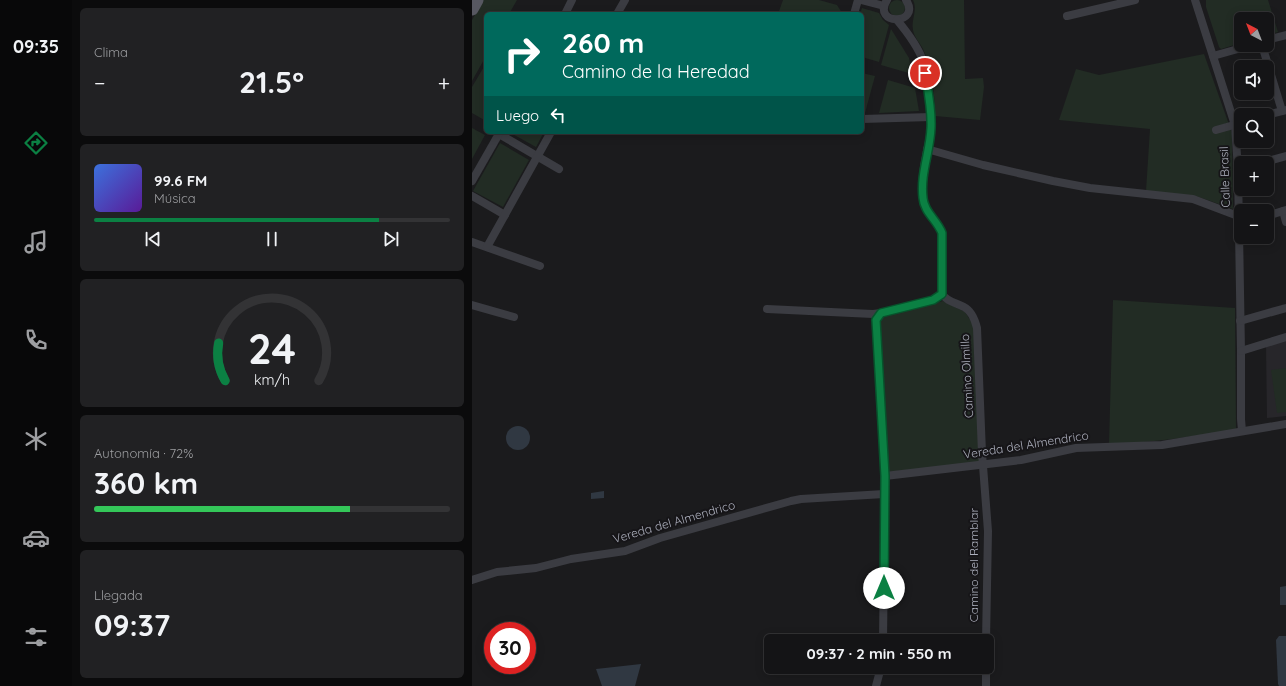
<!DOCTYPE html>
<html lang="es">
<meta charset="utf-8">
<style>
:root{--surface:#141416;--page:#212123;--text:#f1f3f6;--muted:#9d9ea1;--line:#333335;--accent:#0b8043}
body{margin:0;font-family:Quicksand,sans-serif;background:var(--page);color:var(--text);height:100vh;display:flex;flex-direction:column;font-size:15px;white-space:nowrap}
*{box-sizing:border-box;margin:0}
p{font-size:13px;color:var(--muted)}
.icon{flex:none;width:22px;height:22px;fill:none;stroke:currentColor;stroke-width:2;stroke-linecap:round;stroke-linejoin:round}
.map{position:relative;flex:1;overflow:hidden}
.details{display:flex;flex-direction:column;gap:8px;padding:8px;background:#0b0b0c;width:400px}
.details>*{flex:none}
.hud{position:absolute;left:12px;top:12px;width:380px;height:122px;border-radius:6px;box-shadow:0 2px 10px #0003,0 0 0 1px var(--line);background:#00695c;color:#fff;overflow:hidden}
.needle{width:26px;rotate:318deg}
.controls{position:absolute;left:762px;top:12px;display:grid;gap:8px}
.controls a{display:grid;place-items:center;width:40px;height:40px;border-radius:6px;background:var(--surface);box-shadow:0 2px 10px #0003,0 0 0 1px var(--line);font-size:20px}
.speed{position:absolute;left:12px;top:622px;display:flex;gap:8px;font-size:20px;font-weight:700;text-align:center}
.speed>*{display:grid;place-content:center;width:52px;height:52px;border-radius:50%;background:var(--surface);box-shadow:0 2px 10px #0003,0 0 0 1px var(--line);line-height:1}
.speed .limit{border:6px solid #d22;background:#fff;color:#111}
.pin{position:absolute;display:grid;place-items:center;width:34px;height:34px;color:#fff;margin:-17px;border:2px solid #fff;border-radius:50%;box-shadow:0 1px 4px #0007}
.me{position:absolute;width:44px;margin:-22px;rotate:0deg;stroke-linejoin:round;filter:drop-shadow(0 0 3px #0008)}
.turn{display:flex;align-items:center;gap:14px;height:84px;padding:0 12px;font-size:18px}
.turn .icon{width:52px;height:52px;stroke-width:2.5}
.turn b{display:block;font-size:28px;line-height:34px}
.then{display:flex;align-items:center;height:38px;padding:0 12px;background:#0003;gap:8px;font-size:15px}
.big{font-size:30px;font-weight:700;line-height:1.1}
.details .widget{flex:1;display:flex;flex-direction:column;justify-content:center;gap:6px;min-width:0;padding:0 14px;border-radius:6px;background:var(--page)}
.details .dial{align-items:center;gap:0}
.dial svg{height:104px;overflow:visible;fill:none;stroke:var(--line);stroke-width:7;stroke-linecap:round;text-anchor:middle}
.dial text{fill:var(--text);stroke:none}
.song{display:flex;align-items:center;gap:12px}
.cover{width:48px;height:48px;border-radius:6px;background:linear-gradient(135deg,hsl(220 70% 55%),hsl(270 70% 35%))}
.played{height:4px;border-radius:2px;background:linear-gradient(90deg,var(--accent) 80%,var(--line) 80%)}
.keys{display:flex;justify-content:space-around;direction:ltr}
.heat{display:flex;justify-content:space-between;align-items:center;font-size:22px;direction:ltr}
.charge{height:6px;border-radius:3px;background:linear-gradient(90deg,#34c759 72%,var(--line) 0)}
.trip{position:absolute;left:292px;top:634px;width:230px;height:40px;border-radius:6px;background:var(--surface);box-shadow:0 2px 10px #0003,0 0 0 1px var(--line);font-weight:700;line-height:40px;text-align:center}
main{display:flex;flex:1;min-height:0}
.tabs{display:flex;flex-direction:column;width:72px;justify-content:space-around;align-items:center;background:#080809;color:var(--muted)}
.tabs .icon{width:28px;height:28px}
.tabs .current{color:var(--accent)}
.tabs b{font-size:18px;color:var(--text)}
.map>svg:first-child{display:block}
.built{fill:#27262a}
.green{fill:#222c24}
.water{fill:#303842}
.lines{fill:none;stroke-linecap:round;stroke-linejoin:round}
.street{stroke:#3b3c42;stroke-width:8}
.primary{stroke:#575861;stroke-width:13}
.route-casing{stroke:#07532c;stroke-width:10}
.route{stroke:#0b8043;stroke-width:7}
.labels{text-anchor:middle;stroke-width:4;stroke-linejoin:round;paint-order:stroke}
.street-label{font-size:12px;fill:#adb0bd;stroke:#161518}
</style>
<main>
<nav class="tabs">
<b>09:35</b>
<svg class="icon current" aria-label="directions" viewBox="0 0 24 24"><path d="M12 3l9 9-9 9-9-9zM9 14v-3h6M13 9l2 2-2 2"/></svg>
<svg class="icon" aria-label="music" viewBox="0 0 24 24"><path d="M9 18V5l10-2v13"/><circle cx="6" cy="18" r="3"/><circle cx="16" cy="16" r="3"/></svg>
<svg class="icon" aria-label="phone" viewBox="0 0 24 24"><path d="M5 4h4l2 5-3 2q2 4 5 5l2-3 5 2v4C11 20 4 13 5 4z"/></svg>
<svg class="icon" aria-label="climate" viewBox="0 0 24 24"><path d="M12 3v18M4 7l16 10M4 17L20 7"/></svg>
<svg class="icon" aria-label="car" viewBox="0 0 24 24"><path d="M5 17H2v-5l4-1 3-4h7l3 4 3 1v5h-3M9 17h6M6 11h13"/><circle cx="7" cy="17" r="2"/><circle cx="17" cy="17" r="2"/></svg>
<svg class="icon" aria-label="filters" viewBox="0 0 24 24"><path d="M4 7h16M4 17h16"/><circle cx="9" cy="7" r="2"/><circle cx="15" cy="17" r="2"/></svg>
</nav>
<section class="details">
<div class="widget"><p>Clima</p>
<div class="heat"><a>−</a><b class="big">21.5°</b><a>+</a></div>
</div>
<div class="widget">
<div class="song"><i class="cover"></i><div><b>99.6 FM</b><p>Música</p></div></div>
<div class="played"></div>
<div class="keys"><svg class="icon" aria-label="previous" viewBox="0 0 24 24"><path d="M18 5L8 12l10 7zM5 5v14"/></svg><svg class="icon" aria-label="pause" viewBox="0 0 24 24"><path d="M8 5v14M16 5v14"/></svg><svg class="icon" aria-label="next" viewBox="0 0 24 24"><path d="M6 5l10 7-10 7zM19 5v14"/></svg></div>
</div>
<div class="widget dial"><svg viewBox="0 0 100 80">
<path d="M14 69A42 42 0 1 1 86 69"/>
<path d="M14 69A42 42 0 0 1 9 40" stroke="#0b8043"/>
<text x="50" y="56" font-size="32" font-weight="700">24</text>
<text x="50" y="72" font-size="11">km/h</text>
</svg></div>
<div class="widget"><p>Autonomía · 72%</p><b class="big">360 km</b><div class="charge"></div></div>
<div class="widget"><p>Llegada</p><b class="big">09:37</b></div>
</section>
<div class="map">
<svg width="814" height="686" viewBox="0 0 814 686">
<rect width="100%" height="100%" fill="#1b1b1d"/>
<!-- built -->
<polygon class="built" points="814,340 814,416 795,418 794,346"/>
<!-- green -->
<g class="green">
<circle cx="425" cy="8" r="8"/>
<polygon points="11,0 45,0 37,14 14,14 14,56 0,81 0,20"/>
<polygon points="311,0 347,0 365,5 370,13 306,14"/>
<path d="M441,0h51l1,79 18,-1 1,9 -4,33 -45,-4c0,-21 -3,-47 -12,-67 -3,-6 -9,-12 -10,-19 -2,-11 5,-20 0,-30z"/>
<polygon points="734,0 796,0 806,32 795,35 795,19 769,19 769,43 749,49 747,47 734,7"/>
<polygon points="390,8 407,13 411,20 417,25 407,62 390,57 390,14 388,14"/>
<polygon points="419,29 437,58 440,74 409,65"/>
<polygon points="732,54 760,133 761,209 724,196 674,191 678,129 587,120 604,69 627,75"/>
<polygon points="13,65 14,66 14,121 0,113 0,87"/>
<polygon points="390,73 403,76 393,113 390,113"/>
<polygon points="416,80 443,88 447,111 407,113"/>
<polygon points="0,128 13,135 0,159"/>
<polygon points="37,132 72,132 64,147"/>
<polygon points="28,143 57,160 31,207 1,191"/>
<path d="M641,300l122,8 1,122c-43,6 -84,13 -127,14z"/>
<polygon points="471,301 493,312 502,326 508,463 415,472 408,320 412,314"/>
<polygon points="814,368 814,412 805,413 799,370"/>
</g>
<!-- water -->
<g class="water">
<circle cx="46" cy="438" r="12"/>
<polygon points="132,491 132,498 119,499 119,493"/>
<polygon points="814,586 814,605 808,605 808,587"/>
<polygon points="807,636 814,636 814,686 807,686 806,684 804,640"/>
<polygon points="169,664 163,686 130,686 124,669"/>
</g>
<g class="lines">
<!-- street -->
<g class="street">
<polyline points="389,0 412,6"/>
<path d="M415,0c-16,26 35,25 19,0"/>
<polyline points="723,0 763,125 766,170 769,351 769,419 770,431"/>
<polyline points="93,14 100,0"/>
<polyline points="145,14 153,0"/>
<polyline points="382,14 386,0"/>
<polyline points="595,16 663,0"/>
<path d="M425,20c10,12 21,26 26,41 3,10 3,21 5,31 2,12 5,26 3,39 -4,22 -11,45 -8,67 1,14 14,22 19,35v61c5,8 15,9 22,13 8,4 11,13 13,21l5,125 6,78 -2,110"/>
<polyline points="795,40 814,35"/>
<polyline points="790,45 810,111"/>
<polyline points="741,56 780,45"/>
<polyline points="795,115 814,110"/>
<polyline points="390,119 459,117"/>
<polyline points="744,130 769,123"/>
<polyline points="27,134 87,169"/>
<polyline points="455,149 511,165 581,181 618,188 721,199 766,216"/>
<polyline points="789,163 814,156"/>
<polyline points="0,181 28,132"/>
<polyline points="0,196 33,215"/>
<polyline points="811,211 814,222"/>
<polyline points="795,216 814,210"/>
<polyline points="0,242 68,266"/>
<polyline points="15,247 79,132"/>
<polyline points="0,305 42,317"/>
<polyline points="295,309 401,314 409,313"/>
<polyline points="768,321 814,308"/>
<polyline points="769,351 814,337"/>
<polyline points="413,476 549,460 604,448 690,445 814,424"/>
<polyline points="0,580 25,572 64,568 99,559 153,551 188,538 319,501 329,499 412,494"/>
<polyline points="411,641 413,476 404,320 409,313 461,300 470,294"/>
<polyline points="404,686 409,667"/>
<polyline points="514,686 514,667"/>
</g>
<!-- primary -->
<polyline class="primary" points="0,9 5,0"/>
</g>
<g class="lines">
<defs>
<path id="route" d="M412,588l1,-112 -9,-156 5,-7 52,-13 9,-6v-61c-5,-13 -18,-21 -19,-35 -3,-24 7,-46 8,-70 1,-18 -3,-37 -6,-55"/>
</defs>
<!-- route casing -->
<use href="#route" class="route-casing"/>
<!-- route -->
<use href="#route" class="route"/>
</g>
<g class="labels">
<!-- street labels -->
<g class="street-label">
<text transform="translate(753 177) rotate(-92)" y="4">Calle Brasil</text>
<text transform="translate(495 376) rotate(-93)" y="4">Camino Olmillo</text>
<text transform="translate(554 445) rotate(-9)" y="4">Vereda del Almendrico</text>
<text transform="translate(202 522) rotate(-16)" y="4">Vereda del Almendrico</text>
<text transform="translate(502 565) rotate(-90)" y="4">Camino del Ramblar</text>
</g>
</g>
</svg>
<div class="controls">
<a><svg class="needle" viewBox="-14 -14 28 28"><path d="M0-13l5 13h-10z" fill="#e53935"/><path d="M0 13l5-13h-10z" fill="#9d9ea1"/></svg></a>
<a><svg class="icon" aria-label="sound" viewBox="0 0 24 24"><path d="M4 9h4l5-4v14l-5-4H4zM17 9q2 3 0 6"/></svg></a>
<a><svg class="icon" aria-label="search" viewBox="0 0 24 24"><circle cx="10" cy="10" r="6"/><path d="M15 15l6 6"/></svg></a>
<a>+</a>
<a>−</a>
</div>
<div class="speed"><div class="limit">30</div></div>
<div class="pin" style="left:453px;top:73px;background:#d93025"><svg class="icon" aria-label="arrive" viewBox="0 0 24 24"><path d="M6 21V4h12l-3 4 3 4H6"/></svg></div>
<svg class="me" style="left:412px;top:588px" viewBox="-20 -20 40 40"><circle r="19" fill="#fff"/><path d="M0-13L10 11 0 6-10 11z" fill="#0b8043"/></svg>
<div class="trip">09:37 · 2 min · 550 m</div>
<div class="hud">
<div class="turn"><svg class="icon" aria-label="right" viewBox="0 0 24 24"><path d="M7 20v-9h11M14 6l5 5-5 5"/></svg><div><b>260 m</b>Camino de la Heredad</div></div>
<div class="then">Luego<svg class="icon" aria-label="left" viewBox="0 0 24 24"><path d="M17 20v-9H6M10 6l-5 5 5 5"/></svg></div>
</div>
</div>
</main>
